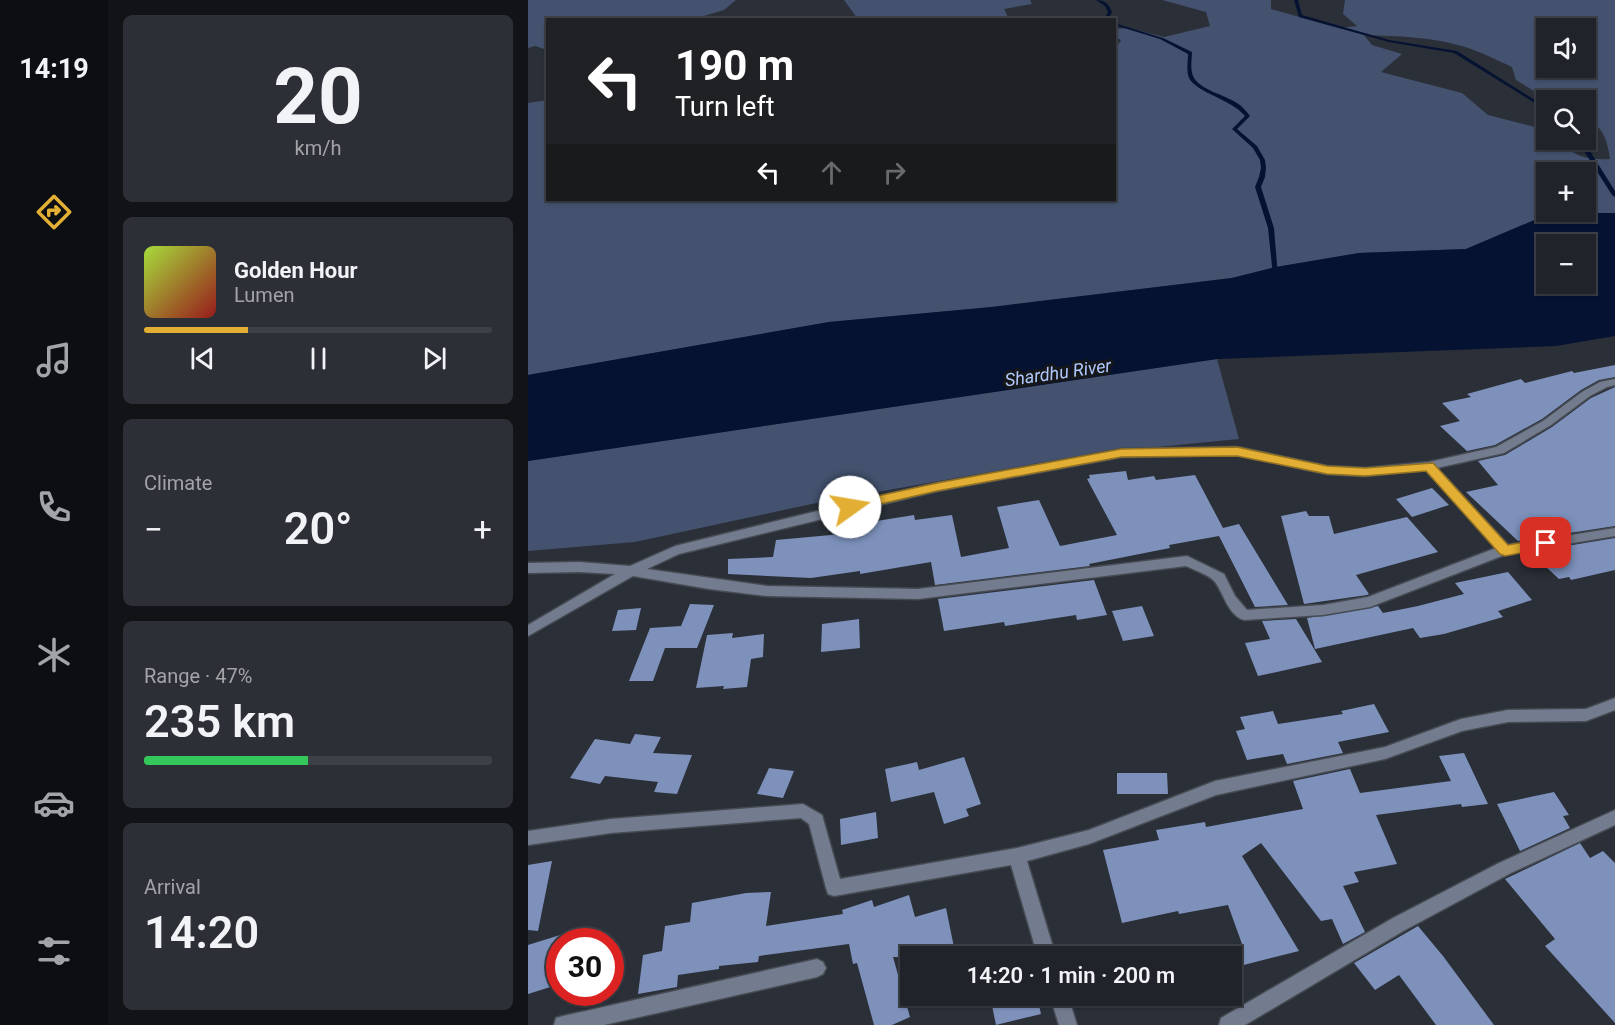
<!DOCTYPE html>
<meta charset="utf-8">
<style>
:root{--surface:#20232a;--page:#2d2f36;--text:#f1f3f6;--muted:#a2a4a8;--line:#3d4047;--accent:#e2af34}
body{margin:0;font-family:Roboto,sans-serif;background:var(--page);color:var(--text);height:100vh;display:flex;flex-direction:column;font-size:22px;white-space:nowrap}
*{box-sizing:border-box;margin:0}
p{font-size:20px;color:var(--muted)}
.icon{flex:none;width:33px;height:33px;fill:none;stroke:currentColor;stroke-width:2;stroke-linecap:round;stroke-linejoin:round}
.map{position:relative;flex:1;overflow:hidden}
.details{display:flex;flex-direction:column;gap:15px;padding:15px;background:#121317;width:420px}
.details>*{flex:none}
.top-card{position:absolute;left:18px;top:18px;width:570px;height:183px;border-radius:0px;box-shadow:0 2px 4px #0004,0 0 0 2px var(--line);background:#202124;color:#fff;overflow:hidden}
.controls{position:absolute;left:1008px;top:18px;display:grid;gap:12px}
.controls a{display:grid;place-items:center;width:60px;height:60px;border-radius:0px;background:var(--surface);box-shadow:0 2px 4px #0004,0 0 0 2px var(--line);font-size:30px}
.speed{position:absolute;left:18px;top:928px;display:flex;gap:12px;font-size:30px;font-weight:700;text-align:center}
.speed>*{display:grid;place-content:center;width:78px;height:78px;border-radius:50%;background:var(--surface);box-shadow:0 2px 4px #0004,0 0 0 2px var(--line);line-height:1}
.speed .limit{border:9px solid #d22;background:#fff;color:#111}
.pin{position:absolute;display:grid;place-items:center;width:51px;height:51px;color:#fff;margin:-26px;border-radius:12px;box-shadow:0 3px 9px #0006}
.me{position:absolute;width:66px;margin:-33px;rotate:77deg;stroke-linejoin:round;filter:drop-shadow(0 0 4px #0008)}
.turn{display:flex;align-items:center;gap:21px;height:126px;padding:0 30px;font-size:27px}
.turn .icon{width:78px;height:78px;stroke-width:2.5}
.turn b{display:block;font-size:42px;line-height:51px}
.lanes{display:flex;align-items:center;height:57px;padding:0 30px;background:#0003;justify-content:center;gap:30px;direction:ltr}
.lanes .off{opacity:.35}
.big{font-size:45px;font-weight:600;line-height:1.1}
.details .card{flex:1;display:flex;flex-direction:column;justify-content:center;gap:9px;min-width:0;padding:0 21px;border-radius:9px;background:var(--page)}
.details .dial{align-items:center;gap:0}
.dial b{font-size:78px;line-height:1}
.song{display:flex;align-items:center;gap:18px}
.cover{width:72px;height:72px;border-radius:9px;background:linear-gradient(135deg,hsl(80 70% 55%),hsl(0 70% 35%))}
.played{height:6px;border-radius:3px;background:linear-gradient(90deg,var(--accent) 30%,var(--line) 30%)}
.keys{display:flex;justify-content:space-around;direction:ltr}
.heat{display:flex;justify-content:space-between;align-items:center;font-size:33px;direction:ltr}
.charge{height:9px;border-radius:4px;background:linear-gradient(90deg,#34c759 47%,var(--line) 0)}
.trip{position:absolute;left:372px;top:946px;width:342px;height:60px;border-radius:0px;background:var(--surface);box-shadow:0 2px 4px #0004,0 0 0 2px var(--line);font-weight:600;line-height:60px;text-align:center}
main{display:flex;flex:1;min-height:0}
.menu{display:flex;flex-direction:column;width:108px;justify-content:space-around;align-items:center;background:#0d0e11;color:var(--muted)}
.menu .icon{width:42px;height:42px}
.menu .active{color:var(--accent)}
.menu b{font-size:27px;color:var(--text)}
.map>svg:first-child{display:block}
.green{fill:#44526f;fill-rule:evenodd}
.water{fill:#061232;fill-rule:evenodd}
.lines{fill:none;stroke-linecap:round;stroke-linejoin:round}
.stream{fill:#061232;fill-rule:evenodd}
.building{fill:#7d91bb}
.minor-casing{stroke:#464b53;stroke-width:3}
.minor{fill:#737c8e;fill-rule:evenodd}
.route{fill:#e2af34;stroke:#937222;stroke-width:1.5}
.labels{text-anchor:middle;stroke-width:6;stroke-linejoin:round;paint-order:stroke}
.water-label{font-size:18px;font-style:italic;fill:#afc8fb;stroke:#15171b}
</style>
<main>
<nav class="menu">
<b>14:19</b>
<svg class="icon active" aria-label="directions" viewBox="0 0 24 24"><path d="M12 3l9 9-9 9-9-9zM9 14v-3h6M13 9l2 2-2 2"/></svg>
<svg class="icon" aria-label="music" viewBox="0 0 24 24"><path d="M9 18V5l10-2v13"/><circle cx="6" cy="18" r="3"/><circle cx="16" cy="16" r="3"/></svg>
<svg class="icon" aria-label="phone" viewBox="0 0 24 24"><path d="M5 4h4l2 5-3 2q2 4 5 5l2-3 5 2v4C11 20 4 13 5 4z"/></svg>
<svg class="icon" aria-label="climate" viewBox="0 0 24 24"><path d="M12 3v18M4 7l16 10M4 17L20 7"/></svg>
<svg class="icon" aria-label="car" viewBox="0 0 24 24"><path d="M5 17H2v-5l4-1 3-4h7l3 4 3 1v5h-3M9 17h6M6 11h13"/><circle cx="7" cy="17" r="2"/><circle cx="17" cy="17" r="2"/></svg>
<svg class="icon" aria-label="filters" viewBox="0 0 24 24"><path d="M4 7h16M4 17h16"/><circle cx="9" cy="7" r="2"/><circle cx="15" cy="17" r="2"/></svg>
</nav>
<section class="details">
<div class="card dial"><b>20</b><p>km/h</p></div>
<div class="card">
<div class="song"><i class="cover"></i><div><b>Golden Hour</b><p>Lumen</p></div></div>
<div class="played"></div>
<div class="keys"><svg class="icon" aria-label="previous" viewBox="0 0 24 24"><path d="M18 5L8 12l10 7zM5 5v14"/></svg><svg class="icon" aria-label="pause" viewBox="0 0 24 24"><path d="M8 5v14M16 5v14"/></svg><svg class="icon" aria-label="next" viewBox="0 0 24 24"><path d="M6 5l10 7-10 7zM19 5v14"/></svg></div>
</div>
<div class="card"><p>Climate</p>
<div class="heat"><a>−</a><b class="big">20°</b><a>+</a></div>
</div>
<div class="card"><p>Range · 47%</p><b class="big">235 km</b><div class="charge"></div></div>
<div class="card"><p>Arrival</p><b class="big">14:20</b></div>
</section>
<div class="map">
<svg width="1087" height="1025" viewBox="0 0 1087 1025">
<rect width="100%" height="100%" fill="#2a2f38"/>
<!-- green -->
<g class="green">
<polygon points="0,0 208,0 196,10 166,19 20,20 19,50 7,46 0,48"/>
<polygon points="316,0 502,0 504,4 476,9 481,19 326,20 329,18"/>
<path d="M634,0h109v9l68,19 18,-2 -14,-12 2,-14h270v213h-64l-85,36 -107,4 -83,14 -44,11 -240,29 -163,15 -301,53v-272l19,-3 1,100h566v-149l7,-11 -6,-3v-8l13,-1 36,9 46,-11 -4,-14zM1018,28h40v40h-40zM836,35c34,1 69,2 101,12 16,5 32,13 47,20l4,13c31,19 33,20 70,20v17c17,11 21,21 24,42 -24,1 -35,-2 -51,-19h-13v-10l-58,-15 -26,-22 -81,-21 21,-18 -30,-9zM1018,172h40v40h-40z"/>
<polygon points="689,359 711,439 568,453 293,502 107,542 0,551 0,461"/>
</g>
<!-- water -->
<path class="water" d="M1023,213h64v123l-59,10 -339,13 -689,102v-86l301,-53 163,-15 240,-29 44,-11 83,-14 107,-4zM1018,244h40v40h-40z"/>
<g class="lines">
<!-- stream -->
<g class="stream">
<path d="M568,0c9,0 13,4 16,12l-3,6 2,2h-5l-1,-2 3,-6 -3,-6z"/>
<polygon points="766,0 770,0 774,15 861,40 929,51 1018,107 1018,110 926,53 861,42 771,17"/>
<path d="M586,23l49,15 29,14c0,7 -2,16 1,24 5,13 32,19 44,27 5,3 9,8 13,13l-13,13 20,17 8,14 1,8 -1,9 -4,10 13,41 4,49 -2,1 -3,-2 -5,-48 -13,-41 4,-10 2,-9 -1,-8 -7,-12 -21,-19 13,-13c-14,-17 -48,-23 -56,-38 -3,-7 -1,-17 -1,-24l-28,-15 -46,-14z"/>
<polygon points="1049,140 1055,140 1087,191 1087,197 1084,195"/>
</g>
</g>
<!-- building -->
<g class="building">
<polygon points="1087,365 1087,377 1071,380 1053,390 1014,419 967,445 939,451 912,426 932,421 914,403 943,397 939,394 993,379 997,383 1044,371 1046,373"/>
<polygon points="1087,387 1087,526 990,541 938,492 970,485 950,461 977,455 1024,427 1063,398"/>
<polygon points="598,471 600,480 626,476 628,480 667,475 695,528 711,524 760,605 727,607 691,536 641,545 642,548 561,564 562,566 407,585 403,562 332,574 332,571 283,578 200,574 200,559 245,557 248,540 314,534 313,520 335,517 336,523 386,515 387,520 424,515 433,557 481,548 469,507 511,500 532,546 589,535 559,479 562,478 561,475"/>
<polygon points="904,488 921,505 884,517 868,499"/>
<polygon points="778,511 781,516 801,516 806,534 879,517 910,552 828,575 841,594 839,595 776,604 753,516"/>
<polygon points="1087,538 1087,570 1043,580 1041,577 1031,579 1002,552"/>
<polygon points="980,572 1004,600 970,611 975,617 916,634 892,638 885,628 787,649 779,618 850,606 855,613 890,606 936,594 927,583"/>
<polygon points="566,580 579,615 549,620 548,615 477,626 476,622 416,631 410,599"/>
<polygon points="162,604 186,605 169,648 137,648 125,681 101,681 122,628 153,626"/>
<polygon points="614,606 626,636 595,641 584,611"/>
<polygon points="113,608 108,630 84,631 90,610"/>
<polygon points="331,619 332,648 293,652 294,624"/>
<polygon points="768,619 794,662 730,676 717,643 742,639 734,621"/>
<polygon points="205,633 204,638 236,634 235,657 223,659 219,687 195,689 196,686 168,688 179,635"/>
<polygon points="846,704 861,732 810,742 815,753 759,764 755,754 719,760 708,731 717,729 712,717 745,711 750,724 815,714 813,711"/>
<polygon points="107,734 133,737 125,753 164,755 149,794 126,792 130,782 77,776 72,784 42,778 67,739 102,744"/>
<polygon points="936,753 960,804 934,807 933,804 848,815 869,864 826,872 831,882 815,886 837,932 815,944 804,919 793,921 733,843 714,856 771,951 704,968 704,946 714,944 700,905 651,914 650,911 594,923 575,850 631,840 628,830 677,822 678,827 775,809 765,781 822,769 832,793 923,781 911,756"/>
<polygon points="436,757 453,804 438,809 441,816 416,824 406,792 363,802 357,769 389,762 391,770"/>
<polygon points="241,768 266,771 255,798 229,794"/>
<polygon points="589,773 639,773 640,794 589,794"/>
<polygon points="1026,792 1041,815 1035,816 1042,828 992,851 969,804"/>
<polygon points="348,812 350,838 313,845 312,819"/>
<polygon points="1052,843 1062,858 1075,851 1087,863 1087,1023 1017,946 1027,939 977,879"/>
<polygon points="24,861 10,931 0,930 0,865"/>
<polygon points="243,892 238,926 315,914 314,910 344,900 346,907 381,895 387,917 418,908 428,957 365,957 382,1017 364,1025 346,1025 329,963 325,964 321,944 231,956 230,962 191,966 191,969 150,975 149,987 110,994 115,955 134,951 137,926 162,922 164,903 218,893"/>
<polygon points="890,926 915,956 966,1025 908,1025 871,975 847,990 826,963"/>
<polygon points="32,935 32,984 0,994 0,945"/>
<polygon points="462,996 509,996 513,1014 468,1025"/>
</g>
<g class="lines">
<defs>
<g id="minor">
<path d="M1087,379v6l-8,2 -17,9 -39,29 -47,28 -67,15 71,77 107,-17v8l-108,18 -137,53 -47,8 -79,5c-16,-5 -20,-26 -29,-38 -5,-7 -21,-12 -29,-16l-268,33 -151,-3 -58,-7 -76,-13 -105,60v-11l87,-51 -36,-2 -51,1v-10l51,-1 51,4 45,-20 175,-43 87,-20 184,-34 116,-2 90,19 38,2 64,-6 67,-15 47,-26 39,-29 18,-10zM709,455l90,19 38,2 61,-6 70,78 -128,49 -45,8 -76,5 -12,-14 -11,-22 -37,-18 -269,33 -151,-3 -120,-17 32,-15 258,-63 184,-34z"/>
<polygon points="1087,698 1087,710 1058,721 980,722 934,731 857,759 688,795 561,844 499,861 528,957 510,957 483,865 306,896 300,894 298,888 281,824 273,818 83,833 0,845 0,831 83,819 275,804 294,815 312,879 489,848 561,830 687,781 857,747 933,719 980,710 1058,709"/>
<polygon points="1087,810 1087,825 983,873 877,930 717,1025 691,1025 693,1018 865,918 971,863"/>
<polygon points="289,959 295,962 298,968 295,974 289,977 76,1025 26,1025 28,1018 35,1016"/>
<polygon points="522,996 540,996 549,1025 531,1025"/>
</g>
</defs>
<!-- minor casing -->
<use href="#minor" class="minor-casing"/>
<!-- minor -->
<use href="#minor" class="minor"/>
</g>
<!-- route -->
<polygon class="route" points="709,447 799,466 837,468 905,463 980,545 1018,538 1025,543 1018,548 977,556 972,554 898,471 837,476 799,474 709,456 593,457 409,491 322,511 315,507 322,502 409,483 593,449"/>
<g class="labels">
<!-- water labels -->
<g class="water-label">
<text transform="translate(530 373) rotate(-8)" y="6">Shardhu River</text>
</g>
</g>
</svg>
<div class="controls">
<a><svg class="icon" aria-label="sound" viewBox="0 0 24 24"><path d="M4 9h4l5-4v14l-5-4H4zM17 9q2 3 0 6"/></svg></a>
<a><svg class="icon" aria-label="search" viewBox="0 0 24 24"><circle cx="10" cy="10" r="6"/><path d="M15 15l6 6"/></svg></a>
<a>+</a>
<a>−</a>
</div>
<div class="speed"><div class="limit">30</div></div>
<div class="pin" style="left:1018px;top:543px;background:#d93025"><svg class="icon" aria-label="arrive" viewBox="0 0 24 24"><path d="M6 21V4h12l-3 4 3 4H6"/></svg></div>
<svg class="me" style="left:322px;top:507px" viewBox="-20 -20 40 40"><circle r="19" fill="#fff"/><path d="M0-13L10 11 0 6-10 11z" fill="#e2af34"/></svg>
<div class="trip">14:20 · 1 min · 200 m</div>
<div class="top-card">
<div class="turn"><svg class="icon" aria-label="left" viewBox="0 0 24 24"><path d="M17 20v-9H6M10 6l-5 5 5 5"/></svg><div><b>190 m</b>Turn left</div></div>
<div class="lanes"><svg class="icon" aria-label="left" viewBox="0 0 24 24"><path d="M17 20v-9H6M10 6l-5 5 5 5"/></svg><svg class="icon off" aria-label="ahead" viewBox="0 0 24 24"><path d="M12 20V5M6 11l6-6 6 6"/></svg><svg class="icon off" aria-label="right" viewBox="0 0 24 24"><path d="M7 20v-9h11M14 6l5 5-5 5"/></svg></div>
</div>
</div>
</main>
